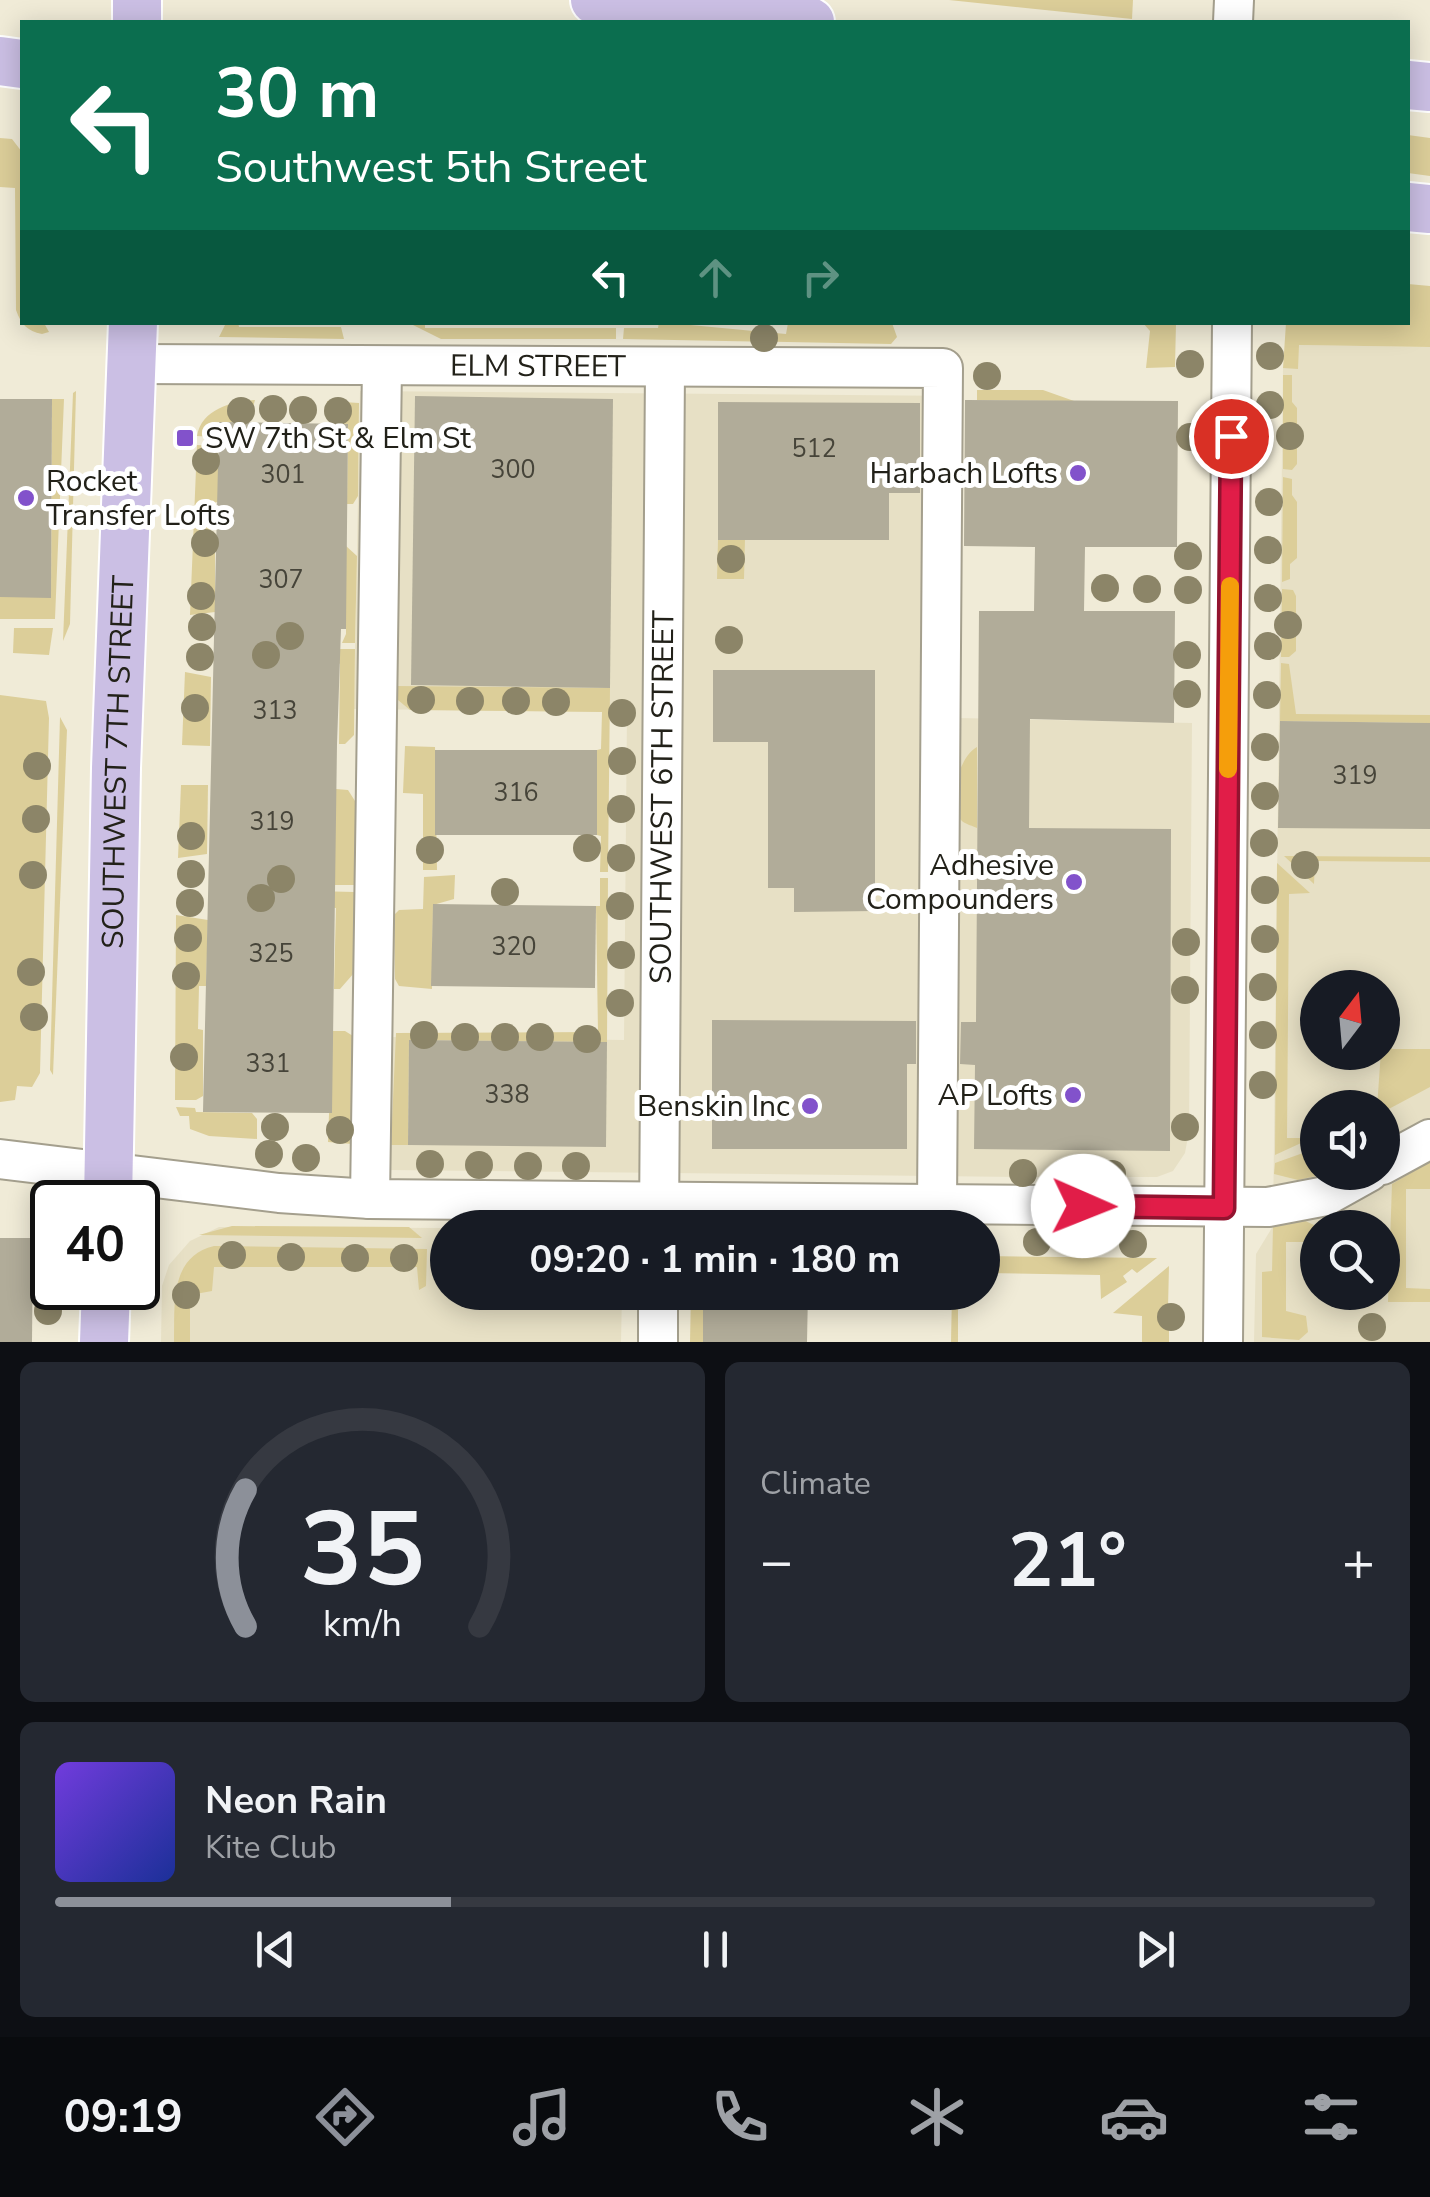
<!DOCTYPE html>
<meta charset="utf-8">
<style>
:root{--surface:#171b24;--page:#242831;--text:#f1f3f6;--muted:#9ea1a6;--line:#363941;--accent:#8c9099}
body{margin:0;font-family:"Nunito Sans",sans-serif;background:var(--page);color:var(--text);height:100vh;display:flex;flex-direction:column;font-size:38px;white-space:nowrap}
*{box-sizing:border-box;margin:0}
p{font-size:32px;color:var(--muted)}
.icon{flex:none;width:55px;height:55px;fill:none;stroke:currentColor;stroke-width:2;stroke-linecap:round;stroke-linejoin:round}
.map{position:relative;height:1342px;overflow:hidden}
.panel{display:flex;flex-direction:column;gap:20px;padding:20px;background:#0d0f14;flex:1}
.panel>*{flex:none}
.banner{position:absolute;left:20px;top:20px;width:1390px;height:305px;border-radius:0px;box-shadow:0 5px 25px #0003;background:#0b6e4f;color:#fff;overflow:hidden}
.needle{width:65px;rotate:16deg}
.tools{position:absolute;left:1300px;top:970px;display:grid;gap:20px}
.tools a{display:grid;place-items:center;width:100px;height:100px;border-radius:50%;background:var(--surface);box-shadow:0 5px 25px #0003;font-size:50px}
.speed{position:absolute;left:30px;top:1180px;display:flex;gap:20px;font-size:50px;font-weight:700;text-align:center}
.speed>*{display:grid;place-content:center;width:130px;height:130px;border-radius:50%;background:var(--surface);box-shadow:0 5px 25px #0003;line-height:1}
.speed .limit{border:5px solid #111;border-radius:15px;background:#fff;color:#111}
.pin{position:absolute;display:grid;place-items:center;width:85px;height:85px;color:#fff;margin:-42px;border:5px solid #fff;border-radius:50%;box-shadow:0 2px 10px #0007}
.me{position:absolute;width:110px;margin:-55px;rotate:91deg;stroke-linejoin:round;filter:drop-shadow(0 0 8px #0008)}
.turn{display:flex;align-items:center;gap:35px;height:210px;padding:0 30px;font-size:45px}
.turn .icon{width:130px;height:130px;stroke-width:2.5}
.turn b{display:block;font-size:70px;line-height:85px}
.lanes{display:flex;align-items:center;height:95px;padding:0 30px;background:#0003;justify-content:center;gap:50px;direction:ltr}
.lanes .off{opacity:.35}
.big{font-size:75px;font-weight:700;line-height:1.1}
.panel .card{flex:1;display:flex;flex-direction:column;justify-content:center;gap:15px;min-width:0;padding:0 35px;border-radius:15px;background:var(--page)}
.panel .dial{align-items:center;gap:0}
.dial svg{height:260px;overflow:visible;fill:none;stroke:var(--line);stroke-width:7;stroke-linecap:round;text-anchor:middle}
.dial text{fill:var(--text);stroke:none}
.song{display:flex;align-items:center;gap:30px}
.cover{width:120px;height:120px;border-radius:15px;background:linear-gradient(135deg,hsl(260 70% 55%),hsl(230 70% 35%))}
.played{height:10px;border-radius:5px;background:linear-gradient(90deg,var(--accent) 30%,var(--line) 30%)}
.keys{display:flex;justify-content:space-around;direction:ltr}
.heat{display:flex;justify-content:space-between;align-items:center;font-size:55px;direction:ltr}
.panel .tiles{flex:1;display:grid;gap:20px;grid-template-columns:1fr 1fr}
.card:last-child{grid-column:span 2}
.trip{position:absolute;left:430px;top:1210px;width:570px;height:100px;border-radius:50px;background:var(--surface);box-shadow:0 5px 25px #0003;font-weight:700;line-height:100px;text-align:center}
.tab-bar{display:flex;height:160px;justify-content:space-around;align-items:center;background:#090b0e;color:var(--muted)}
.tab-bar .icon{width:70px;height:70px}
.tab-bar .current{color:var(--accent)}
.tab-bar b{font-size:45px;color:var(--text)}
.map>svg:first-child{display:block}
.built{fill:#e7e0c5;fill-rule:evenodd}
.green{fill:#dcce99}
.building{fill:#b1ac99}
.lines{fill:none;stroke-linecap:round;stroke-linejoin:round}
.minor-casing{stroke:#a49f8d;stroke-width:42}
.major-casing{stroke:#fff;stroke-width:52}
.minor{stroke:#fff;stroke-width:38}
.major{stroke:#cbbfe4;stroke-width:48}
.tree{fill:#8c8568}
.route-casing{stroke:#92132f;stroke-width:25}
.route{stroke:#e11d48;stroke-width:18}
.slow{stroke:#f59e0b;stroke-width:18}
.poi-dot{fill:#8252cb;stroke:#fff;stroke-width:4}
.labels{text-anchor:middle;stroke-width:10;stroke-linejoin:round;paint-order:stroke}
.number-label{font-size:25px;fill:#464439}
.street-label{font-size:30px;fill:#222119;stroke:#fff}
.poi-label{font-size:30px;fill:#222119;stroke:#fff;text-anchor:end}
</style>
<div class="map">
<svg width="1430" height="1342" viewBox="0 0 1430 1342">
<rect width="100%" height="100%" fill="#f0ebd7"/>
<!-- built -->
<g class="built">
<path d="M1298,345l132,2v995h-176l2,-88 17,-28 10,-858h15zM1318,988h64v64h-64zM1318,1108h64v64h-64zM1318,1228h64v64h-64z"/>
<polygon points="360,391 962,396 958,718 1192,723 1189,1131 1185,1153 1173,1171 1157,1177 1028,1177 390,1170 392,1037 624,1040 627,712 354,709"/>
<polygon points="219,1227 447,1228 448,1292 622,1293 621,1342 161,1342 162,1286 169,1265 190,1241"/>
</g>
<!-- green -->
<g class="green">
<polygon points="949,0 1133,0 1132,19"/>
<polygon points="1408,135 1430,138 1430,176 1408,173"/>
<path d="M0,138l12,1 10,13v170l22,1 5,9 -7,2c-15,-3 -21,-10 -26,-24l-1,-122 -15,-1z"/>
<polygon points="1408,284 1430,286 1430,347 1299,345 1298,369 1283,368 1286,323 1408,322"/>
<polygon points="238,322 239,327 341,327 344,339 219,337 225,325 219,323"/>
<polygon points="659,322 786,334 788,323 892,323 897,337 891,344 623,339 624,328 658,328"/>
<polygon points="409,323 425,323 425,328 616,328 616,339 441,339"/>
<polygon points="1143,323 1176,323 1175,367 1146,368 1150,331"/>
<polygon points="1283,375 1292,375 1292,402 1297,408 1297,464 1292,470 1283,469"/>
<polygon points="977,390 1043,390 1074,401 977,400"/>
<polygon points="76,391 70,624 63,641 73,393"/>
<polygon points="52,399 64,399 55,619 0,619 0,597 51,597"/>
<path d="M255,400l-6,22h-37l-1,15 -14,-1c4,-26 34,-35 58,-36z"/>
<polygon points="327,401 359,403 358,496 353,504 347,504 348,424 331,423"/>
<polygon points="197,445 218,446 218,502 211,503 210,544 215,545 215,612 190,615"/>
<polygon points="1283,477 1292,479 1292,495 1297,502 1297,558 1290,564 1290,579 1282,582"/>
<polygon points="745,539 744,579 717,579 718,540"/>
<polygon points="346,546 357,556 355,643 342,643 346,634"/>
<polygon points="1282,589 1293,590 1296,596 1296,651 1289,657 1281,657"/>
<polygon points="14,628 53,628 49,655 13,653"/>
<polygon points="319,649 355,649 354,735 345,744 339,744 340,664"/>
<polygon points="1281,663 1289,664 1296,714 1430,715 1430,723 1280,721"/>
<polygon points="185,672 211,677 210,746 182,745"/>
<polygon points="396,686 610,688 608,872 600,872 601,836 597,835 597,750 601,749 602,712 410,710 398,700"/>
<polygon points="0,695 46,701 49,718 40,1073 32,1087 17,1086 15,1100 0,1102"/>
<polygon points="60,717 67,730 53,1075 50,1070"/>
<polygon points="405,746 435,747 437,870 423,870 423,794 403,793"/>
<path d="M977,747v81c-2,-1 -14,-5 -15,-7 -17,-15 -3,-65 15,-74z"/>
<polygon points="181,785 208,785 207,854 178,858"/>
<polygon points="336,789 348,790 355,801 355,885 333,885"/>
<polygon points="1284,856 1430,857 1430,862 1315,861 1314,884"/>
<polygon points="1277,863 1310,893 1289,894 1287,1138 1312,1138 1275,1155"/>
<polygon points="455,875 454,899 433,905 432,989 399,986 395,979 394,915 399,910 423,909 424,877"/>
<polygon points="600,878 608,878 607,1042 409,1040 408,1145 391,1145 396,1033 598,1032 596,906 600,906"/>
<polygon points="315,891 354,892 354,973 340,989 334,989 336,908 318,907"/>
<polygon points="176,915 208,920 206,986 199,986 198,1029 203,1030 203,1096 196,1100 175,1100"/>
<polygon points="1383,1022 1391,1024 1392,1049 1430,1049 1430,1087 1385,1111 1396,1134 1383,1144 1382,1108 1377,1108"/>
<polygon points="332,1031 345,1031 353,1036 352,1144 328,1142"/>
<polygon points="176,1107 195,1108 196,1112 252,1113 257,1119 257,1139 209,1136 190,1129 189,1116 180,1116"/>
<polygon points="1317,1148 1318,1172 1329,1173 1298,1180 1274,1174 1275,1163"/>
<polygon points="1430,1161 1430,1189 1406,1189 1406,1288 1430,1289 1430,1302 1388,1302 1392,1184"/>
<polygon points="1301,1219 1314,1225 1317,1238 1312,1242 1286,1242 1286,1311 1306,1316 1308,1332 1299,1340 1262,1337 1262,1272 1272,1271 1273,1226"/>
<polygon points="232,1226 409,1227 422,1238 199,1235"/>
<path d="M214,1246l213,3 -1,37 -7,4 -2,-23h-203l-2,24 -22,4v47h-16c1,-37 -5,-85 40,-96z"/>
<polygon points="983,1256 1156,1258 1157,1258 1137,1273 1132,1269 1123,1276 1127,1282 1101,1299 1100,1275 985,1273 983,1297 958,1301 958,1342 951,1342 952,1293 982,1292"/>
<polygon points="1169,1266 1168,1308 1176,1309 1176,1326 1169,1326 1169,1342 1142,1342 1142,1316 1113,1313"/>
<polygon points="691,1293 703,1293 703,1342 690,1342"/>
</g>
<!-- building -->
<g class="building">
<polygon points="415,396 613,399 610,688 411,685"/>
<polygon points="0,399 52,399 51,598 0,597"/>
<polygon points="965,400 1178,401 1177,547 1085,547 1084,611 1175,611 1174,723 1030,719 1029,828 1171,829 1170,1151 974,1149 975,1065 960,1064 961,1022 976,1022 979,611 1034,611 1035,547 964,546"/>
<polygon points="718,402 920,403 920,493 889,493 889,540 718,540"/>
<polygon points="219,422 348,424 346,629 341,629 337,744 332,1113 203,1112"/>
<polygon points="713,670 875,670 875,911 794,912 794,888 768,888 768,742 713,742"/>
<polygon points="1280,721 1430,723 1430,829 1278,828"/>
<rect x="435" y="750" width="162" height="85"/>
<polygon points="433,904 596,906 595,988 431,986"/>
<polygon points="712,1020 916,1021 916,1064 907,1064 907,1149 712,1149"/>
<polygon points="409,1040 607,1042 606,1147 408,1145"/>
<polygon points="0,1238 33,1238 32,1342 0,1342"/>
<polygon points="703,1292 808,1292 807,1342 703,1342"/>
</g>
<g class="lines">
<defs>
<g id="minor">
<polyline points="1233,22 1234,0"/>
<path id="s1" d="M133,364l810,4 -6,837"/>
<polyline points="0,1159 279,1193 370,1199 1268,1207 1326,1196 1369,1172"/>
<polyline points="1382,1165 1430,1139"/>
<polyline points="370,1199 382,366"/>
<path id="s2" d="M659,1225l6,-858"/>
<polyline points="658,1342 658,1292"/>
<polyline points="1223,1342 1232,322"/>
</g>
<g id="major">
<polyline points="595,0 810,22"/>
<polyline points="137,22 137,0"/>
<polyline points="0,61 22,64"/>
<polyline points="1408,85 1430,87"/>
<polyline points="1408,207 1430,209"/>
<path id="s3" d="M108,1202l8,-434 17,-446"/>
<polyline points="104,1342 106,1288"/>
</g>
</defs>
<!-- minor casing -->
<use href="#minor" class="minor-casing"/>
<!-- major casing -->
<use href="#major" class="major-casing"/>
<!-- minor -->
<use href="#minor" class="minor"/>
<!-- major -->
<use href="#major" class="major"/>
</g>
<!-- trees -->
<g class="tree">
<circle cx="764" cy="338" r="14"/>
<circle cx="1270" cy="356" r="14"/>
<circle cx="1190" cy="364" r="14"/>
<circle cx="987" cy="376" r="14"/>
<circle cx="1270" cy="405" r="14"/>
<circle cx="273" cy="409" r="14"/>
<circle cx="303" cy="410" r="14"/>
<circle cx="241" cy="411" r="14"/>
<circle cx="338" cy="411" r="14"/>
<circle cx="1290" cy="436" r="14"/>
<circle cx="1190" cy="437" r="14"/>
<circle cx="206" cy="461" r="14"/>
<circle cx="1269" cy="502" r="14"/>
<circle cx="205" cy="543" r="14"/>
<circle cx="1268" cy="550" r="14"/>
<circle cx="1188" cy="556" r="14"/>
<circle cx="731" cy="559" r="14"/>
<circle cx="1105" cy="588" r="14"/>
<circle cx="1147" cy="589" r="14"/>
<circle cx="1188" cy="590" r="14"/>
<circle cx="201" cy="596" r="14"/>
<circle cx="1268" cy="598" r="14"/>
<circle cx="1288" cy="625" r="14"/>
<circle cx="202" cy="627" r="14"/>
<circle cx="290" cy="636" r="14"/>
<circle cx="729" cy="640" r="14"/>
<circle cx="1268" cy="646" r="14"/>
<circle cx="266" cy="655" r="14"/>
<circle cx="1187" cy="655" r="14"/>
<circle cx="200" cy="657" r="14"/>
<circle cx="1187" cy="694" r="14"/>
<circle cx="1267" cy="695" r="14"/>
<circle cx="421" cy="700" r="14"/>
<circle cx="470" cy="701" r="14"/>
<circle cx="516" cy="701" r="14"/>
<circle cx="556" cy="702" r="14"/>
<circle cx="195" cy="708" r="14"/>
<circle cx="622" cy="713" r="14"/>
<circle cx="1265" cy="747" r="14"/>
<circle cx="622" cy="761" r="14"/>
<circle cx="37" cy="766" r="14"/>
<circle cx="1265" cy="796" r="14"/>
<circle cx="621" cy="809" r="14"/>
<circle cx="36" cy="819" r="14"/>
<circle cx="191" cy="836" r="14"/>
<circle cx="1264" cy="843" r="14"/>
<circle cx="587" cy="848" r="14"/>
<circle cx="430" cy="850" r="14"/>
<circle cx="621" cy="858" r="14"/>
<circle cx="1305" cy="865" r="14"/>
<circle cx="191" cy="874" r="14"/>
<circle cx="33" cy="875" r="14"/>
<circle cx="281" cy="879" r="14"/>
<circle cx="1265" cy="890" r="14"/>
<circle cx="505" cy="892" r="14"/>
<circle cx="261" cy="898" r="14"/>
<circle cx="190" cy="903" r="14"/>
<circle cx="620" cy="906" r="14"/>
<circle cx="188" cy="938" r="14"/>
<circle cx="1265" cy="939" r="14"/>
<circle cx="1186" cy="942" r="14"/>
<circle cx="621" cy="955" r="14"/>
<circle cx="31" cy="972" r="14"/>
<circle cx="186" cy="976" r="14"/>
<circle cx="1263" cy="987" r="14"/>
<circle cx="1185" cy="990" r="14"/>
<circle cx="620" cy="1003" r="14"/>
<circle cx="34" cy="1017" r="14"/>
<circle cx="424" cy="1035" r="14"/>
<circle cx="1263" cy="1035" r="14"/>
<circle cx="465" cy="1037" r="14"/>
<circle cx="505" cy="1037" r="14"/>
<circle cx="540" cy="1037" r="14"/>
<circle cx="587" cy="1039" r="14"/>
<circle cx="184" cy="1057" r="14"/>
<circle cx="1263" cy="1085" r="14"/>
<circle cx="275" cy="1127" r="14"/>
<circle cx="1185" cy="1127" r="14"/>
<circle cx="340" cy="1130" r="14"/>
<circle cx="269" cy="1154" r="14"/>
<circle cx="306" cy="1158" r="14"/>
<circle cx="430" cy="1164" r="14"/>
<circle cx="479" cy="1165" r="14"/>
<circle cx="528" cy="1166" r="14"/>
<circle cx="576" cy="1166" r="14"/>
<circle cx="1023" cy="1173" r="14"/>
<circle cx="1065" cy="1173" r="14"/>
<circle cx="1112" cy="1174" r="14"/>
<circle cx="1037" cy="1242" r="14"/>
<circle cx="1086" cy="1243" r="14"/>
<circle cx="1133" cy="1244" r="14"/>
<circle cx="232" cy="1255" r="14"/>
<circle cx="291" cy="1257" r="14"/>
<circle cx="355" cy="1258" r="14"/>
<circle cx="404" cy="1258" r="14"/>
<circle cx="186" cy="1295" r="14"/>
<circle cx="48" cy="1311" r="14"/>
<circle cx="1171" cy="1317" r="14"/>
<circle cx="1372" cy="1327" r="14"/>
</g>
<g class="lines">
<defs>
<polyline id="route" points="1083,1206 1224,1208 1231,436"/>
</defs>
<!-- route casing -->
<use href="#route" class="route-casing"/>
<!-- route -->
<use href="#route" class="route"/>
<!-- slow -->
<polyline class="slow" points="1228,769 1230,586"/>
</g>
<!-- markers -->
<g class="poi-dot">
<rect x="175" y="428" width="20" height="20" rx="5"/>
<circle cx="1078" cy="473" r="10"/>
<circle cx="26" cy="498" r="10"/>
<circle cx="1074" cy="882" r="10"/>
<circle cx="1073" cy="1095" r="10"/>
<circle cx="810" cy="1106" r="10"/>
</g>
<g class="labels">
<!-- number labels -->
<g class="number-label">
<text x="814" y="457">512</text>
<text x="513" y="478">300</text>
<text x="283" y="483">301</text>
<text x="281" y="588">307</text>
<text x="275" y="719">313</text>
<text x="1355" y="784">319</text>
<text x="516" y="801">316</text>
<text x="272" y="830">319</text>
<text x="514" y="955">320</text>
<text x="271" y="962">325</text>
<text x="268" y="1072">331</text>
<text x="507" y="1103">338</text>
</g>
<!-- street labels -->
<g class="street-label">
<text dy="10" stroke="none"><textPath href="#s1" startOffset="405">ELM STREET</textPath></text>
<text dy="10" stroke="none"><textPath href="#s3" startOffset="440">SOUTHWEST 7TH STREET</textPath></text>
<text dy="10" stroke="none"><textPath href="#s2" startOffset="428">SOUTHWEST 6TH STREET</textPath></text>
</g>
<!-- poi labels -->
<g class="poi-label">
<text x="205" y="448" text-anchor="start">SW 7th St &amp; Elm St</text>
<text x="1058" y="483">Harbach Lofts</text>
<text x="46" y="491" text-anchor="start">Rocket<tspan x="46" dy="34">Transfer Lofts</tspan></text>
<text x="1054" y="875">Adhesive<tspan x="1054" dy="34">Compounders</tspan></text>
<text x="1053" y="1105">AP Lofts</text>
<text x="790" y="1116">Benskin Inc</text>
</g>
</g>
</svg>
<div class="tools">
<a><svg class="needle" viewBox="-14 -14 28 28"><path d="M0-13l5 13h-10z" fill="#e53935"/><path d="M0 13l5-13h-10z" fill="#9ea1a6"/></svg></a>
<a><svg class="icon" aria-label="sound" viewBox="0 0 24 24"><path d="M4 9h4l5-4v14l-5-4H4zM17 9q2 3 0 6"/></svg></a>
<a><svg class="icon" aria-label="search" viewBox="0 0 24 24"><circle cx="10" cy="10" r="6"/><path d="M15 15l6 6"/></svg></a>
</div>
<div class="speed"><div class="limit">40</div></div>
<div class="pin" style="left:1231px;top:436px;background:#d93025"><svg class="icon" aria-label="arrive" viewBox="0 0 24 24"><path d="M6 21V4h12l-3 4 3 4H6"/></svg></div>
<svg class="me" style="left:1083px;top:1206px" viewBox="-20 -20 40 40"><circle r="19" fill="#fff"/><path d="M0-13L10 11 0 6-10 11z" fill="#e11d48"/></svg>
<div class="trip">09:20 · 1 min · 180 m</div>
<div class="banner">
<div class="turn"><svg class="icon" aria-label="left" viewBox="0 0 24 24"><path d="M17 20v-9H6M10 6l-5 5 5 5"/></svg><div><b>30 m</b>Southwest 5th Street</div></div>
<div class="lanes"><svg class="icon" aria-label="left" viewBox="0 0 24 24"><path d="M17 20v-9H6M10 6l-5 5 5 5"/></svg><svg class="icon off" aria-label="ahead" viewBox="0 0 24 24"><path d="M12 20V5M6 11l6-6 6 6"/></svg><svg class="icon off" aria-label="right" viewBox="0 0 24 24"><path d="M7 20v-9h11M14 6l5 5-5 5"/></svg></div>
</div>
</div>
<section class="panel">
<div class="tiles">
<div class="card dial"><svg viewBox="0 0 100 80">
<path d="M14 69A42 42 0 1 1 86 69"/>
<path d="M14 69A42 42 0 0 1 14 27" stroke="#8c9099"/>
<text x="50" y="56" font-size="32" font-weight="700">35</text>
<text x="50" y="72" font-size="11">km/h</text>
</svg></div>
<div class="card"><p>Climate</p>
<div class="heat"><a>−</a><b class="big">21°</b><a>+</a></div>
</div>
<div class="card">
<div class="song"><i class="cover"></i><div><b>Neon Rain</b><p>Kite Club</p></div></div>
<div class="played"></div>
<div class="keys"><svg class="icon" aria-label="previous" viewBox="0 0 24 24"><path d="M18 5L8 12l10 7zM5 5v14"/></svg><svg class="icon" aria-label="pause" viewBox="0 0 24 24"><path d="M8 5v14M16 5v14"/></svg><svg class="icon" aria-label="next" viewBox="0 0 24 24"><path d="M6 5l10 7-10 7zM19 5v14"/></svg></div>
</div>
</div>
</section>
<nav class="tab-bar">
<b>09:19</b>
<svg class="icon current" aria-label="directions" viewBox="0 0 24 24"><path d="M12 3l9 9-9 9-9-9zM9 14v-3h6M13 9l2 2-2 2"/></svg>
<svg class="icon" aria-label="music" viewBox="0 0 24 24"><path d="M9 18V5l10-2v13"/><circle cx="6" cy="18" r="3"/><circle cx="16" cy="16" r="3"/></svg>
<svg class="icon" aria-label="phone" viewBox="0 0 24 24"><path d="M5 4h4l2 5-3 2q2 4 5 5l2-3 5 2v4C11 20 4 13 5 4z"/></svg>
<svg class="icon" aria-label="climate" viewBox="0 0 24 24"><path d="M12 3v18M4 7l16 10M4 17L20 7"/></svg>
<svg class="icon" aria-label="car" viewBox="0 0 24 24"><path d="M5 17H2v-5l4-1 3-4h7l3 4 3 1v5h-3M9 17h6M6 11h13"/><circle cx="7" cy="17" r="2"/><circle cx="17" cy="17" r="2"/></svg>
<svg class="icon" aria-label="filters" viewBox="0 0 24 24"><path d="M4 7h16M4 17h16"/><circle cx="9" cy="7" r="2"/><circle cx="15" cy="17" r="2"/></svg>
</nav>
